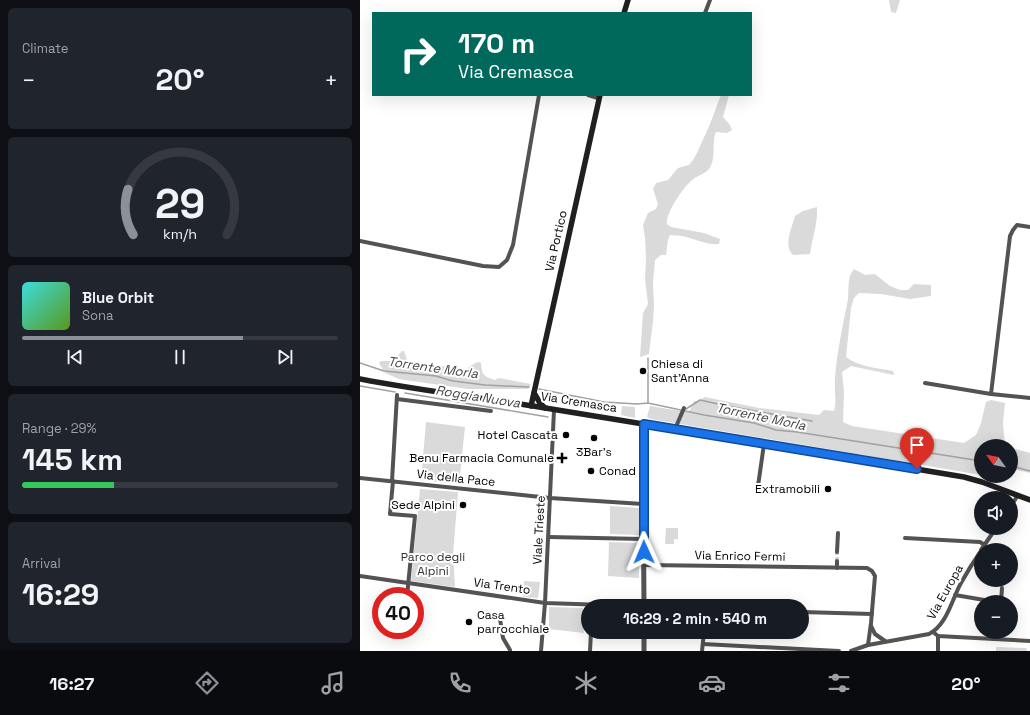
<!DOCTYPE html>
<meta charset="utf-8">
<style>
:root{--surface:#171b24;--page:#20242c;--text:#f1f3f6;--muted:#9ea1a6;--line:#363941;--accent:#8c9099}
body{margin:0;font-family:"Space Grotesk",sans-serif;background:var(--page);color:var(--text);height:100vh;display:flex;flex-direction:column;font-size:15px;white-space:nowrap}
*{box-sizing:border-box;margin:0}
p{font-size:13px;color:var(--muted)}
.icon{flex:none;width:22px;height:22px;fill:none;stroke:currentColor;stroke-width:2;stroke-linecap:round;stroke-linejoin:round}
.map{position:relative;flex:1;overflow:hidden}
.sheet{display:flex;flex-direction:column;gap:8px;padding:8px;background:#0d0f14;width:360px}
.sheet>*{flex:none}
.banner{position:absolute;left:12px;top:12px;width:380px;height:84px;border-radius:0px;box-shadow:0 4px 16px #0002;background:#00695c;color:#fff;overflow:hidden}
.needle{width:26px;rotate:303deg}
.tools{position:absolute;left:614px;top:439px;display:grid;gap:8px}
.tools a{display:grid;place-items:center;width:44px;height:44px;border-radius:50%;background:var(--surface);box-shadow:0 4px 16px #0002;font-size:20px}
.speed{position:absolute;left:12px;top:587px;display:flex;gap:8px;font-size:20px;font-weight:700;text-align:center}
.speed>*{display:grid;place-content:center;width:52px;height:52px;border-radius:50%;background:var(--surface);box-shadow:0 4px 16px #0002;line-height:1}
.speed .limit{border:6px solid #d22;background:#fff;color:#111}
.pin{position:absolute;display:grid;place-items:center;width:34px;height:34px;color:#fff;margin:-41px -17px;border-radius:50% 50% 50% 0;rotate:-45deg;box-shadow:0 0 4px #0007}
.pin .icon{rotate:45deg}
.me{position:absolute;width:44px;margin:-22px;rotate:359deg;stroke-linejoin:round;filter:drop-shadow(0 0 3px #0008)}
.turn{display:flex;align-items:center;gap:14px;height:84px;padding:0 20px;font-size:18px}
.turn .icon{width:52px;height:52px;stroke-width:2.5}
.turn b{display:block;font-size:28px;line-height:34px}
.big{font-size:30px;font-weight:800;line-height:1.1}
.sheet .card{flex:1;display:flex;flex-direction:column;justify-content:center;gap:6px;min-width:0;padding:0 14px;border-radius:6px;background:var(--page)}
.sheet .dial{align-items:center;gap:0}
.dial svg{height:104px;overflow:visible;fill:none;stroke:var(--line);stroke-width:7;stroke-linecap:round;text-anchor:middle}
.dial text{fill:var(--text);stroke:none}
.song{display:flex;align-items:center;gap:12px}
.cover{width:48px;height:48px;border-radius:6px;background:linear-gradient(135deg,hsl(180 70% 55%),hsl(90 70% 35%))}
.played{height:4px;border-radius:2px;background:linear-gradient(90deg,var(--accent) 70%,var(--line) 70%)}
.keys{display:flex;justify-content:space-around;direction:ltr}
.heat{display:flex;justify-content:space-between;align-items:center;font-size:22px;direction:ltr}
.charge{height:6px;border-radius:3px;background:linear-gradient(90deg,#34c759 29%,var(--line) 0)}
.trip{position:absolute;left:221px;top:599px;width:228px;height:40px;border-radius:20px;background:var(--surface);box-shadow:0 4px 16px #0002;font-weight:800;line-height:40px;text-align:center}
.tab-bar{display:flex;height:64px;justify-content:space-around;align-items:center;background:#090b0e;color:var(--muted)}
.tab-bar .icon{width:28px;height:28px}
.tab-bar .on{color:var(--accent)}
.tab-bar b{font-size:18px;color:var(--text)}
main{display:flex;flex:1;min-height:0}
.map>svg:first-child{display:block}
.green{fill:#dadada}
.lines{fill:none;stroke-linecap:round;stroke-linejoin:round}
.stream{stroke:#a1a1a1;stroke-width:1.5}
.minor-tunnel{stroke:#d9d9d9;stroke-width:4;stroke-dasharray:4 2;stroke-linecap:butt}
.minor{stroke:#535353;stroke-width:4}
.tertiary{stroke:#535353;stroke-width:5}
.secondary{stroke:#202020;stroke-width:5.5}
.route-casing{stroke:#114b97;stroke-width:10}
.route{stroke:#1a73e8;stroke-width:7}
.poi-dot{fill:#000;stroke:#fff;stroke-width:1.5}
.labels{text-anchor:middle;stroke-width:4;stroke-linejoin:round;paint-order:stroke}
.street-label{font-size:12px;fill:#000;stroke:#fff}
.poi-label{font-size:12px;fill:#000;stroke:#fff;text-anchor:end}
.park-label{font-size:12px;fill:#313131;stroke:#fff}
.water-label{font-size:13px;font-style:italic;fill:#424242;stroke:#fff}
</style>
<main>
<section class="sheet">
<div class="card"><p>Climate</p>
<div class="heat"><a>−</a><b class="big">20°</b><a>+</a></div>
</div>
<div class="card dial"><svg viewBox="0 0 100 80">
<path d="M14 69A42 42 0 1 1 86 69"/>
<path d="M14 69A42 42 0 0 1 10 34" stroke="#8c9099"/>
<text x="50" y="56" font-size="32" font-weight="700">29</text>
<text x="50" y="72" font-size="11">km/h</text>
</svg></div>
<div class="card">
<div class="song"><i class="cover"></i><div><b>Blue Orbit</b><p>Sona</p></div></div>
<div class="played"></div>
<div class="keys"><svg class="icon" aria-label="previous" viewBox="0 0 24 24"><path d="M18 5L8 12l10 7zM5 5v14"/></svg><svg class="icon" aria-label="pause" viewBox="0 0 24 24"><path d="M8 5v14M16 5v14"/></svg><svg class="icon" aria-label="next" viewBox="0 0 24 24"><path d="M6 5l10 7-10 7zM19 5v14"/></svg></div>
</div>
<div class="card"><p>Range · 29%</p><b class="big">145 km</b><div class="charge"></div></div>
<div class="card"><p>Arrival</p><b class="big">16:29</b></div>
</section>
<div class="map">
<svg width="670" height="651" viewBox="0 0 670 651">
<rect width="100%" height="100%" fill="#fff"/>
<!-- green -->
<g class="green">
<polygon points="529,0 540,0 536,13 531,12"/>
<path d="M361,95h8l-6,22 7,8 2,5 -5,3 -11,-1c-5,11 1,26 -7,37 -4,5 -13,7 -18,12 -8,7 -26,33 -24,43l4,3 33,6 16,6 -1,5c-12,1 -21,-4 -33,-7 -4,-2 -11,-1 -16,-2 -3,6 -3,14 -4,20h-5l-6,5 -2,23 1,23 -1,15 -4,33 -9,3 3,-44 5,-9 -3,-25 1,-21 -1,-20 -2,-13 5,-12 8,-4 2,-5 -5,-15 3,-6 12,-3 10,-12 11,-3 4,-5 4,-7 13,-29z"/>
<path d="M457,207c1,16 -5,32 -7,47l-17,1c-10,-10 -1,-27 2,-39l8,-5z"/>
<path d="M494,269l11,6 10,-1 15,12 10,4h8l6,-6 17,1v11l-21,3 -29,-5 -22,-1 -5,5 -3,10 -5,49c12,10 33,11 47,14l1,4 -43,-9 -9,6 2,20 -1,30 9,4 112,17 12,-8 5,-12 5,-21 5,-2 14,3 -2,20 2,23h-24v29l-330,-56 -4,-2 3,-11 36,6 4,-2 4,-9h4l7,-4 54,11 60,7 5,-5 10,1c3,-10 0,-22 1,-33 2,-27 8,-53 13,-79 1,-11 -1,-22 6,-30z"/>
<path d="M42,351h2l4,12 6,3 26,-1 8,3 13,2 5,-1 9,-6 4,-1 2,1c1,13 3,13 14,17l4,-2 32,6 -3,5h-60l-56,-8 -13,-2 -14,-6 -6,-10 2,-2h12z"/>
<polygon points="262,406 275,407 275,418 261,415"/>
<polygon points="66,422 105,427 99,484 61,480"/>
<polygon points="651,448 670,453 670,473 651,469"/>
<polygon points="60,489 98,492 93,555 95,587 51,581"/>
<polygon points="250,506 279,508 279,535 250,534"/>
<polygon points="306,528 318,528 318,539 314,539 314,544 305,544"/>
<polygon points="249,542 279,543 279,578 248,576"/>
<polygon points="164,581 180,582 178,598 163,597"/>
<polygon points="189,607 223,608 224,633 189,629"/>
<polygon points="636,647 666,648 667,651 636,651"/>
</g>
<g class="lines">
<!-- stream -->
<g class="stream">
<polyline points="288,358 288,402"/>
<polyline points="0,363 24,371 76,376 93,381 125,385 169,387"/>
<polyline points="0,386 35,392"/>
<polyline points="179,389 244,402 277,404 288,403 344,415 394,423 416,430 437,432 621,461"/>
<polyline points="45,393 188,417"/>
<polyline points="326,409 340,400 367,406 452,421"/>
<polyline points="651,466 670,471"/>
</g>
<!-- minor-tunnel -->
<polyline class="minor-tunnel" points="477,561 477,552"/>
<!-- minor -->
<g class="minor">
<polyline points="345,13 350,0"/>
<polyline points="228,95 238,98 240,96"/>
<polyline points="0,241 123,266 139,267 147,260 153,245 179,95"/>
<polyline points="565,383 631,394 670,398"/>
<polyline points="631,394 650,236 653,230 657,225 670,227"/>
<polyline points="37,399 131,411"/>
<polyline points="315,429 324,408"/>
<polyline points="0,478 190,498 283,504"/>
<polyline points="32,481 37,395"/>
<polyline points="33,481 30,514 55,516 47,596"/>
<polyline points="398,486 404,444"/>
<polyline points="651,506 658,495"/>
<polyline points="189,537 283,539"/>
<polyline points="545,538 620,542 625,545"/>
<polyline points="621,550 636,528"/>
<polyline points="477,552 478,533"/>
<polyline points="284,565 507,568 512,571 515,576 511,623 508,645"/>
<polyline points="477,568 477,561"/>
<polyline points="0,576 185,603 276,606"/>
<polyline points="595,595 636,602"/>
<polyline points="641,602 642,588"/>
<polyline points="442,612 512,614"/>
<polyline points="140,619 143,638 150,650"/>
<polyline points="511,626 515,634 525,641"/>
<polyline points="573,632 578,636 670,641"/>
<polyline points="633,639 635,632"/>
<polyline points="343,644 479,651"/>
<polyline points="181,651 185,603 194,410"/>
<polyline points="230,651 231,632"/>
<polyline points="342,651 344,632"/>
<path d="M491,651l17,-6 61,-11c18,-9 23,-35 32,-51 6,-11 13,-22 20,-32"/>
<polyline points="578,651 578,636"/>
</g>
<!-- tertiary -->
<g class="tertiary">
<polyline points="284,606 283,467 284,424"/>
<polyline points="284,632 284,651"/>
</g>
<!-- secondary -->
<g class="secondary">
<polyline points="264,13 268,0"/>
<path d="M0,379c57,11 115,18 173,27 144,23 287,47 431,71l18,5 48,18"/>
<polyline points="174,393 180,403 185,408"/>
<polyline points="171,406 240,95"/>
</g>
</g>
<g class="lines">
<defs>
<polyline id="route" points="284,552 284,424 557,469"/>
</defs>
<!-- route casing -->
<use href="#route" class="route-casing"/>
<!-- route -->
<use href="#route" class="route"/>
</g>
<!-- markers -->
<g class="poi-dot">
<circle cx="283" cy="371" r="4"/>
<circle cx="206" cy="435" r="4"/>
<circle cx="234" cy="438" r="4"/>
<path d="M200 452h4v4h4v4h-4v4h-4v-4h-4v-4h4z"/>
<circle cx="231" cy="471" r="4"/>
<circle cx="468" cy="489" r="4"/>
<circle cx="103" cy="505" r="4"/>
<circle cx="109" cy="622" r="4"/>
</g>
<g class="labels">
<!-- street labels -->
<g class="street-label">
<text transform="translate(196 241) rotate(-77)" y="4">Via Portico</text>
<text transform="translate(219 402) rotate(9)" y="4">Via Cremasca</text>
<text transform="translate(96 478) rotate(6)" y="4">Via della Pace</text>
<text transform="translate(179 530) rotate(-87)" y="4">Viale Trieste</text>
<text transform="translate(380 556) rotate(1)" y="4">Via Enrico Fermi</text>
<text transform="translate(142 586) rotate(8)" y="4">Via Trento</text>
<text transform="translate(585 592) rotate(-61)" y="4">Via Europa</text>
</g>
<!-- poi labels -->
<g class="poi-label">
<text x="291" y="368" text-anchor="start">Chiesa di<tspan x="291" dy="14">Sant'Anna</tspan></text>
<text x="198" y="439">Hotel Cascata</text>
<text x="234" y="456" text-anchor="middle">3Bar's</text>
<text x="194" y="462">Benu Farmacia Comunale</text>
<text x="239" y="475" text-anchor="start">Conad</text>
<text x="460" y="493">Extramobili</text>
<text x="95" y="509">Sede Alpini</text>
<text x="117" y="619" text-anchor="start">Casa<tspan x="117" dy="14">parrocchiale</tspan></text>
</g>
<!-- park labels -->
<g class="park-label">
<text x="73" y="561">Parco degli<tspan x="73" dy="14">Alpini</tspan></text>
</g>
<!-- water labels -->
<g class="water-label">
<text transform="translate(73 367) rotate(8)" y="5">Torrente Morla</text>
<text transform="translate(118 396) rotate(9)" y="5">Roggia Nuova</text>
<text transform="translate(401 416) rotate(12)" y="5">Torrente Morla</text>
</g>
</g>
</svg>
<div class="tools">
<a><svg class="needle" viewBox="-14 -14 28 28"><path d="M0-13l5 13h-10z" fill="#e53935"/><path d="M0 13l5-13h-10z" fill="#9ea1a6"/></svg></a>
<a><svg class="icon" aria-label="sound" viewBox="0 0 24 24"><path d="M4 9h4l5-4v14l-5-4H4zM17 9q2 3 0 6"/></svg></a>
<a>+</a>
<a>−</a>
</div>
<div class="speed"><div class="limit">40</div></div>
<div class="pin" style="left:557px;top:469px;background:#d93025"><svg class="icon" aria-label="arrive" viewBox="0 0 24 24"><path d="M6 21V4h12l-3 4 3 4H6"/></svg></div>
<svg class="me" style="left:284px;top:552px" viewBox="-20 -20 40 40"><path d="M0-17L14 15 0 8-14 15z" fill="#1a73e8" stroke="#fff" stroke-width="4"/></svg>
<div class="trip">16:29 · 2 min · 540 m</div>
<div class="banner">
<div class="turn"><svg class="icon" aria-label="right" viewBox="0 0 24 24"><path d="M7 20v-9h11M14 6l5 5-5 5"/></svg><div><b>170 m</b>Via Cremasca</div></div>
</div>
</div>
</main>
<nav class="tab-bar">
<b>16:27</b>
<svg class="icon on" aria-label="directions" viewBox="0 0 24 24"><path d="M12 3l9 9-9 9-9-9zM9 14v-3h6M13 9l2 2-2 2"/></svg>
<svg class="icon" aria-label="music" viewBox="0 0 24 24"><path d="M9 18V5l10-2v13"/><circle cx="6" cy="18" r="3"/><circle cx="16" cy="16" r="3"/></svg>
<svg class="icon" aria-label="phone" viewBox="0 0 24 24"><path d="M5 4h4l2 5-3 2q2 4 5 5l2-3 5 2v4C11 20 4 13 5 4z"/></svg>
<svg class="icon" aria-label="climate" viewBox="0 0 24 24"><path d="M12 3v18M4 7l16 10M4 17L20 7"/></svg>
<svg class="icon" aria-label="car" viewBox="0 0 24 24"><path d="M5 17H2v-5l4-1 3-4h7l3 4 3 1v5h-3M9 17h6M6 11h13"/><circle cx="7" cy="17" r="2"/><circle cx="17" cy="17" r="2"/></svg>
<svg class="icon" aria-label="filters" viewBox="0 0 24 24"><path d="M4 7h16M4 17h16"/><circle cx="9" cy="7" r="2"/><circle cx="15" cy="17" r="2"/></svg>
<b>20°</b>
</nav>
